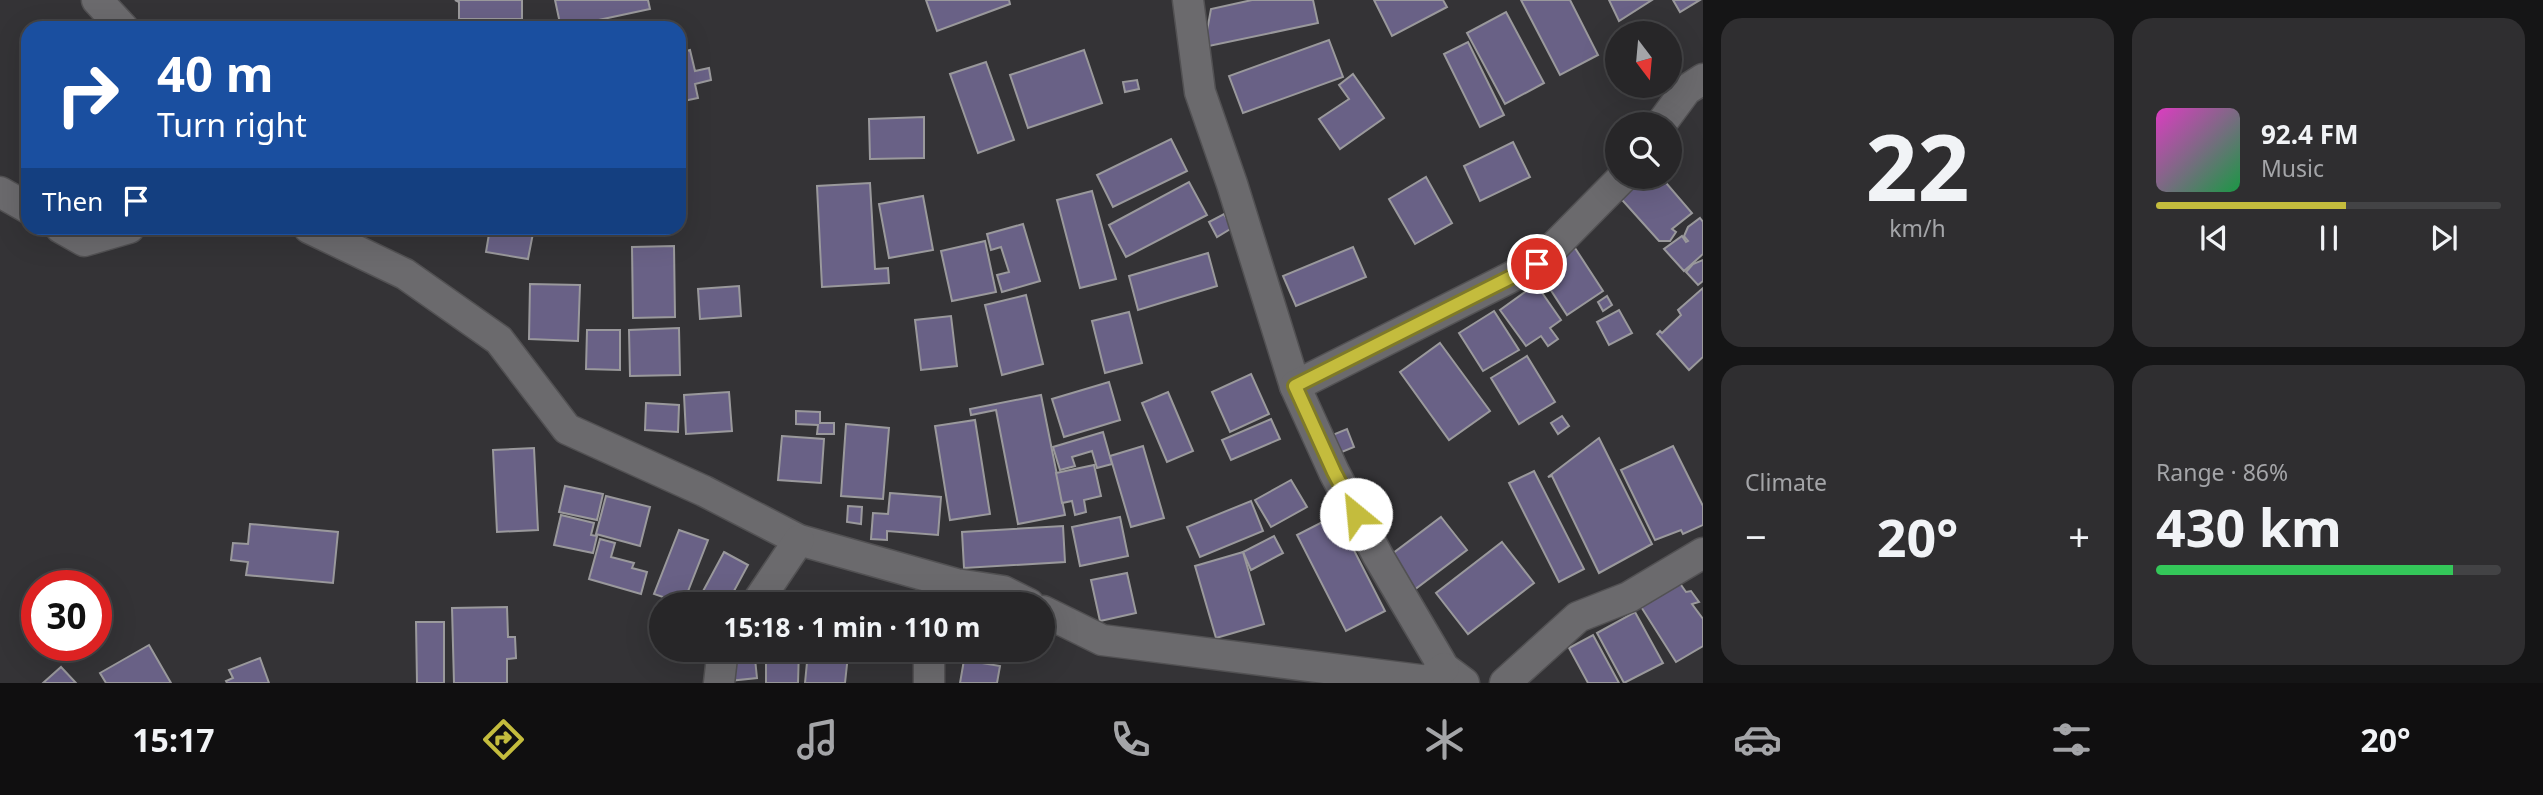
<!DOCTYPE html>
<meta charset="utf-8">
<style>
:root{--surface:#272628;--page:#2f2e30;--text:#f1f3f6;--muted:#a4a5a8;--line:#434345;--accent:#c4bc3d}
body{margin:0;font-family:"Noto Sans",sans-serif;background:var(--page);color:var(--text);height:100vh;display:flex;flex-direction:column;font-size:26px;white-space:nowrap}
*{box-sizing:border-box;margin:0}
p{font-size:23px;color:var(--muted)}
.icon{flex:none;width:38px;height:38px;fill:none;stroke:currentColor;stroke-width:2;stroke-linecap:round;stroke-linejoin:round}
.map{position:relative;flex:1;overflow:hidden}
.side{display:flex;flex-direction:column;gap:18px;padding:18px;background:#151516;width:840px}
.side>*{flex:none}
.banner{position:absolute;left:21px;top:21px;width:665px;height:214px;border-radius:21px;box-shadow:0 7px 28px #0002,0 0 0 2px var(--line);background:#1a4fa0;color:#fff;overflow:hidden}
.needle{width:46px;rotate:164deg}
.buttons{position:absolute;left:1605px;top:21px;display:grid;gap:14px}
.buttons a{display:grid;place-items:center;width:77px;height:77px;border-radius:50%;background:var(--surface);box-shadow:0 7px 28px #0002,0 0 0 2px var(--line);font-size:35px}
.speed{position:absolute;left:21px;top:570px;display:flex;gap:14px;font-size:35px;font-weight:700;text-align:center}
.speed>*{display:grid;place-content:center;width:91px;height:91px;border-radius:50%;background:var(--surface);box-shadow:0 7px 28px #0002,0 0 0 2px var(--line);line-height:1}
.speed .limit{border:10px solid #d22;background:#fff;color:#111}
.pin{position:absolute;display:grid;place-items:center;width:60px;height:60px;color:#fff;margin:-30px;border:4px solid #fff;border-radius:50%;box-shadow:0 2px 7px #0007}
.me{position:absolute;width:77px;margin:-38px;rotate:332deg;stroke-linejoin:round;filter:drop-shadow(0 0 5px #0008)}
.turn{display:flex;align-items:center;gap:24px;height:147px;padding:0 21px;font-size:32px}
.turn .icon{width:91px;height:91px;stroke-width:2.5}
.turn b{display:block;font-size:49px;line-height:60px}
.then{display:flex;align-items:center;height:66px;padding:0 21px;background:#0003;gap:14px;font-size:26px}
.big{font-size:52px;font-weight:700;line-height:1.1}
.side .card{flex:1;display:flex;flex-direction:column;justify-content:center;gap:10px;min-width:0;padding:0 24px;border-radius:21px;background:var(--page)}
.side .dial{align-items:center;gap:0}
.dial b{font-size:91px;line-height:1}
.song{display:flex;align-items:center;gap:21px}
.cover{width:84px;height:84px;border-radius:10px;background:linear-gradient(135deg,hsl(310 70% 55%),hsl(140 70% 35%))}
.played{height:7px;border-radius:4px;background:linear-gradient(90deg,var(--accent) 55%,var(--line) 55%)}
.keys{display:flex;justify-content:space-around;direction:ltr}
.heat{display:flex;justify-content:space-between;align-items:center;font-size:38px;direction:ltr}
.charge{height:10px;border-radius:5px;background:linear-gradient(90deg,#34c759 86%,var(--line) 0)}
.side .tiles{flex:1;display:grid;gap:18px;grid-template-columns:repeat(2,1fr)}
.trip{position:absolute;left:649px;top:592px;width:406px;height:70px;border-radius:35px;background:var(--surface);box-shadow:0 7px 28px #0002,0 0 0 2px var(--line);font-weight:700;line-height:70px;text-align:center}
.tabs{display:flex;height:112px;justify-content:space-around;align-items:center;background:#100f10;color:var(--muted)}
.tabs .icon{width:49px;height:49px}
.tabs .current{color:var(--accent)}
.tabs b{font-size:32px;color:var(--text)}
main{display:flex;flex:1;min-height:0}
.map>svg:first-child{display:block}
.building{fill:#696186;stroke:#9a999c;stroke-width:2}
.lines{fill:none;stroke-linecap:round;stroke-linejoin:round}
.street-casing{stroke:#525153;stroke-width:33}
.street{stroke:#6b6a6d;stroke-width:30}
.route-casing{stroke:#7f7a28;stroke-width:18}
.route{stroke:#c4bc3d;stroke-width:12}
</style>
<main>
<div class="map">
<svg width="1703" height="683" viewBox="0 0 1703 683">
<rect width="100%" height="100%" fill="#343336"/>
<!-- building -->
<g class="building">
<polygon points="455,0 522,0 522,19 459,19 459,2"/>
<polygon points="555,0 648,0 650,9 561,28"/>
<polygon points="926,0 1009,0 1010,4 937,31"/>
<polygon points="1252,0 1313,0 1318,23 1204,47 1211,9"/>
<polygon points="1374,0 1443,0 1447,7 1392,36"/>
<polygon points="1521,0 1570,0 1598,55 1560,75"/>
<polygon points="1609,0 1652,0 1619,21"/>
<polygon points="1673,0 1700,0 1680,12"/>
<polygon points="1506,12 1544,83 1505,104 1467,33"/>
<polygon points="1329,40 1343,77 1243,113 1229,76"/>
<polygon points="1468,42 1504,115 1480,127 1444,54"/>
<polygon points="690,50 695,71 709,68 711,80 695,84 698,98 679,102 679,53"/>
<polygon points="1084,50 1102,103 1028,128 1010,75"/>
<polygon points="986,62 1014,140 978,153 950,74"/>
<polygon points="1353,74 1384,118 1340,149 1319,119 1349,99 1339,85"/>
<polygon points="1137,80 1139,89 1125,92 1123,82"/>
<polygon points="924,117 924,158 870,159 869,119"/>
<polygon points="1171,139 1187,171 1113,207 1097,175"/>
<polygon points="1513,142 1530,177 1480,201 1464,166"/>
<polygon points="1426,177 1452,223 1415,244 1389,199"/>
<polygon points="1631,177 1661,177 1692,213 1672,229 1676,232 1670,241 1659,241 1615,192"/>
<polygon points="1189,182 1207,215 1126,257 1109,225"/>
<polygon points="870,183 875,269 888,268 889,283 822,287 817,186"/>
<polygon points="1092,191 1116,279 1080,288 1057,200"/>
<polygon points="923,196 933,250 889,258 879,204"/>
<polygon points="1224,214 1232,228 1217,237 1209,222"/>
<polygon points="1700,218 1703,222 1703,254 1684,271 1664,249 1682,236 1686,242 1688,241 1684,236 1688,227"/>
<polygon points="1023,224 1040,281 1002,292 997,275 1009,272 1001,247 991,250 987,234"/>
<polygon points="490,228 534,228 528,259 486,252"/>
<polygon points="985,241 996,292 952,301 941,251"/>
<polygon points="674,246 675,317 633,318 632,247"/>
<polygon points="1353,247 1366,277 1296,306 1283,276"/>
<polygon points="1575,248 1603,291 1567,315 1539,272"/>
<polygon points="1208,253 1217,286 1138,310 1129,276"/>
<polygon points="1703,260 1703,281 1698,285 1686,272 1693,264"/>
<polygon points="530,284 580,285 578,341 529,339"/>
<polygon points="1536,284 1561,320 1550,328 1558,339 1548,346 1541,336 1526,346 1500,310"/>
<polygon points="739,286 741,316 700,319 698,289"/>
<polygon points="1703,288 1703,357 1689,370 1657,334 1660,331 1662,333 1681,315 1678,310"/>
<polygon points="1026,295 1043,364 1002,375 985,305"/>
<polygon points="1607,296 1612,305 1603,311 1598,302"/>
<polygon points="1619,310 1632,333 1609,345 1597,322"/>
<polygon points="1494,311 1519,350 1483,371 1459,333"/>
<polygon points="1129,312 1142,363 1105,373 1092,321"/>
<polygon points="951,316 957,366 921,370 915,320"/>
<polygon points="679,328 680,375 630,376 629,330"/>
<polygon points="587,330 620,330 620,370 586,369"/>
<polygon points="1440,343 1490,411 1449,440 1400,372"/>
<polygon points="1527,356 1555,402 1519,424 1491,378"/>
<polygon points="1251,374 1269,414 1230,432 1212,392"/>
<polygon points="1109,382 1120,420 1064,437 1052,399"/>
<polygon points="729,392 732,431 686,434 684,395"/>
<polygon points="1168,392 1193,451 1167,462 1142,403"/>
<polygon points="1041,395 1065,515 1018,524 996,410 971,415 970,409"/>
<polygon points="646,403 679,405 678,432 645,430"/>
<polygon points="796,411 820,412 820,423 834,423 834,434 817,434 818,425 796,424"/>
<polygon points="1562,416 1569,426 1558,434 1551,423"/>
<polygon points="1271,419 1280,439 1231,460 1222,440"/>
<polygon points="975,420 990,514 950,520 935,426"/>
<polygon points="846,424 889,428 883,499 841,496"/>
<polygon points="1347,429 1354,447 1337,454 1330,436"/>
<polygon points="1103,432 1112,464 1097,468 1092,451 1072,457 1075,466 1060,470 1053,447"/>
<polygon points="782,436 824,439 821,483 778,480"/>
<polygon points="1599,438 1652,544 1599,573 1552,476 1548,477"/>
<polygon points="1143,446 1164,518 1131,527 1110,456"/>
<polygon points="1673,446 1703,506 1703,525 1683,534 1681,530 1655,540 1621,470"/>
<polygon points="534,448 538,530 497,532 493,450"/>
<polygon points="1094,465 1101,496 1084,500 1086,512 1075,515 1072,501 1062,503 1056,473"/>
<polygon points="1534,471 1584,569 1559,582 1509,483"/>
<polygon points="1291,480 1307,507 1271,527 1255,500"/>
<polygon points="565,486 603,494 597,520 559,512"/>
<polygon points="890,493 941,497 938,535 887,531 887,540 871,539 873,513 888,514"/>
<polygon points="606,496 650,507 640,546 596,534"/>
<polygon points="1251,501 1263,531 1200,557 1187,527"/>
<polygon points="848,506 862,507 861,524 847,522"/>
<polygon points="561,515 594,523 591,535 597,536 593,553 554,545"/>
<polygon points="1336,515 1385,611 1346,631 1297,535"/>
<polygon points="1120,517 1128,556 1080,566 1072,527"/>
<polygon points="1441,517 1467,550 1414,590 1388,557"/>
<polygon points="250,524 338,532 333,583 246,575 248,562 231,560 233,543 248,544"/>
<polygon points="1063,526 1065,562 964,568 962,532"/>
<polygon points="679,530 708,540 683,604 654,594"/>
<polygon points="1274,536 1283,553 1251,570 1243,552"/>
<polygon points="600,539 615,543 611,557 634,563 632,568 647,572 641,594 589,579"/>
<polygon points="1502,542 1534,583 1468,634 1436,593"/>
<polygon points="724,552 748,565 727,604 716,604 701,595"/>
<polygon points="1243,552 1264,624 1216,638 1195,566"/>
<polygon points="1127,573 1136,613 1100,621 1091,580"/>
<polygon points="1679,582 1686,592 1691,591 1699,602 1692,604 1703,619 1703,646 1676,662 1638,602"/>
<polygon points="507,607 508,637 515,637 516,658 507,659 507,683 454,683 452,608"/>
<polygon points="1635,612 1663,663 1624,683 1597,633"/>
<polygon points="416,622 444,622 444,683 417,683"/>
<polygon points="1593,635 1619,683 1588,683 1569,648"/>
<polygon points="149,645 171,683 106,683 100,673"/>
<polygon points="715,649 754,649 757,678 719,682"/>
<polygon points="766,649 799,649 798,683 766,683"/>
<polygon points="863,649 899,649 898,657 863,655"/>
<polygon points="808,652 848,655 845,683 805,683"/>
<polygon points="260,658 269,683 227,683 226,681 233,678 229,670"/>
<polygon points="964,660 1000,666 997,683 960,683"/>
<polygon points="61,667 76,683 43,683"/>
</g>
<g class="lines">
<defs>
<g id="street">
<polyline points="97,0 123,28"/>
<polyline points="1188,0 1200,92 1232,184 1295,386 1334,472 1378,556 1444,668 1464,683"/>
<polyline points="1661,124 1686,90 1703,79"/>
<polyline points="0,192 28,208"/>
<polyline points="61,228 84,241 129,228"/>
<polyline points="309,228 405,274 499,340 567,429 704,491 799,540 956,584 1003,591 1029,604"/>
<polyline points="1295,386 1537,264 1623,177"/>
<polyline points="756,604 799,540"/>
<polyline points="1043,611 1102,640 1428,681 1444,668"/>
<polyline points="929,649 929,683"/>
<polyline points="719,683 723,649"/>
<polyline points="1505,683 1578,617 1629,597 1703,553"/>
</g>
</defs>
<!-- street casing -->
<use href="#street" class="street-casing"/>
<!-- street -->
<use href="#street" class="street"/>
</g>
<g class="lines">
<defs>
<polyline id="route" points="1356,514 1334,472 1295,386 1537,264"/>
</defs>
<!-- route casing -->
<use href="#route" class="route-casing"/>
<!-- route -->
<use href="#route" class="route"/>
</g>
</svg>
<div class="buttons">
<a><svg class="needle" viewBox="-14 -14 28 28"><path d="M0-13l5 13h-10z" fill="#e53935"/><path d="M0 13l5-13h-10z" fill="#a4a5a8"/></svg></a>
<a><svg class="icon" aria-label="search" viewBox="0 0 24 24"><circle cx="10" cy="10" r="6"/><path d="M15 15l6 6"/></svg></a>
</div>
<div class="speed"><div class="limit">30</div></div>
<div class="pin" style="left:1537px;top:264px;background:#d93025"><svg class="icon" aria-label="arrive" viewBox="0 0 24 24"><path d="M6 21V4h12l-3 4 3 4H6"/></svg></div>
<svg class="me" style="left:1356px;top:514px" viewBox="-20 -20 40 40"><circle r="19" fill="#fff"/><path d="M0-13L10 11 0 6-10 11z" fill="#c4bc3d"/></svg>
<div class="trip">15:18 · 1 min · 110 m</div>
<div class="banner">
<div class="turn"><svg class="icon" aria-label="right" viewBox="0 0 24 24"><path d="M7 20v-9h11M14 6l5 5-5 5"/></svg><div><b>40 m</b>Turn right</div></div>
<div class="then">Then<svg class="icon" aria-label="arrive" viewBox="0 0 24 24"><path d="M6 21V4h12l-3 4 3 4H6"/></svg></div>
</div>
</div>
<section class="side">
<div class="tiles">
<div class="card dial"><b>22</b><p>km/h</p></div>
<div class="card">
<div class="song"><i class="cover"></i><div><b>92.4 FM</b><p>Music</p></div></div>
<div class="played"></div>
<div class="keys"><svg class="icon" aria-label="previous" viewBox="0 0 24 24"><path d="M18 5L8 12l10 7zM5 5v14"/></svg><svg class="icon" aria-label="pause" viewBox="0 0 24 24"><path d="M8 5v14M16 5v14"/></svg><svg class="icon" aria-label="next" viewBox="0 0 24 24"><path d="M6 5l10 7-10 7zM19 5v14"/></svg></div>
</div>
<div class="card"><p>Climate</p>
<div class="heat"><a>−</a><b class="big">20°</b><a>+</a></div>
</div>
<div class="card"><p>Range · 86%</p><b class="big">430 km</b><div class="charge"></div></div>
</div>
</section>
</main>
<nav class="tabs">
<b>15:17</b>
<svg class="icon current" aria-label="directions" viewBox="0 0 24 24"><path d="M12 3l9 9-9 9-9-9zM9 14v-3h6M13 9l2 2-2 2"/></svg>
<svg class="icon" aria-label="music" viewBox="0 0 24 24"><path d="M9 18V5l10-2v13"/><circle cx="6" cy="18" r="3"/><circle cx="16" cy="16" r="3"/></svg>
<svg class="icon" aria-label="phone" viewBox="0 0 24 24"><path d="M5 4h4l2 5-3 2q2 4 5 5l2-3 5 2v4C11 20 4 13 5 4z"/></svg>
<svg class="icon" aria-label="climate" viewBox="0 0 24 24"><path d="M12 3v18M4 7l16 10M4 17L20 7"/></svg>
<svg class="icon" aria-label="car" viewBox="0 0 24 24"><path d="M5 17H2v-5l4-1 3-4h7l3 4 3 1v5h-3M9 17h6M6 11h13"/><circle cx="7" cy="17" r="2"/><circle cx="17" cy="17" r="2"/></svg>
<svg class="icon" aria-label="filters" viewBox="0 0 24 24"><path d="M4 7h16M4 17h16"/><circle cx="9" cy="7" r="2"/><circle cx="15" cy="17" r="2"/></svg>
<b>20°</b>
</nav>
